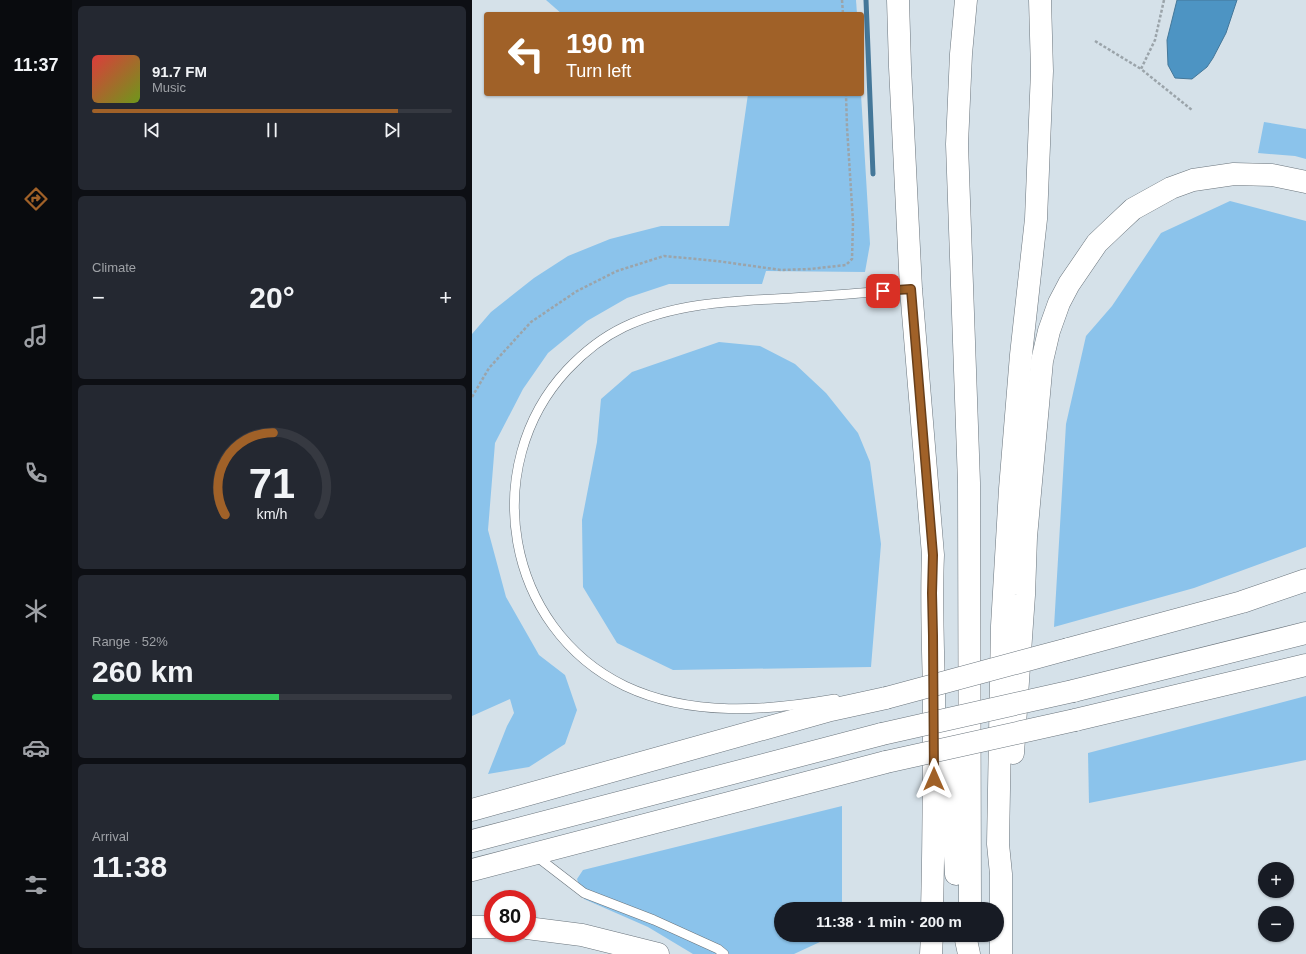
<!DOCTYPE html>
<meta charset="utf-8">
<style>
:root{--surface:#171b24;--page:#242831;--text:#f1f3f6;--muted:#9ea1a6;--line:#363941;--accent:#a06128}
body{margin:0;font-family:Helvetica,sans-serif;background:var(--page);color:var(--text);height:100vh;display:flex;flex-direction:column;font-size:15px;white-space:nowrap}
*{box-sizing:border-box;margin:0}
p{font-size:13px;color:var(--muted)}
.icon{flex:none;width:22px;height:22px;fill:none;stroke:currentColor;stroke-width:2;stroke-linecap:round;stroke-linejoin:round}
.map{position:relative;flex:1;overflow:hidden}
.panel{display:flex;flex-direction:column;gap:6px;padding:6px;background:#0d0f14;width:400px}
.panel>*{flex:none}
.guide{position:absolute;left:12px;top:12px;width:380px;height:84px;border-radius:4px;box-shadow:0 1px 3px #0004;background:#a06128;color:#fff;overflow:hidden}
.buttons{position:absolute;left:786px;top:862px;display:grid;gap:8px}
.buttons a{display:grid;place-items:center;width:36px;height:36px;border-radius:50%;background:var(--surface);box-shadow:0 1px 3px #0004;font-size:20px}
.speed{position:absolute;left:12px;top:890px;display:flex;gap:8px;font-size:20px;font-weight:700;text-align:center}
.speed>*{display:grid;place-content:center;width:52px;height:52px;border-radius:50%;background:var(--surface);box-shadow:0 1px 3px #0004;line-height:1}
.speed .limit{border:6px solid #d22;background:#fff;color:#111}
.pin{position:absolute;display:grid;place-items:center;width:34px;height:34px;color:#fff;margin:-17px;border-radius:8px;box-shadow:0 2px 6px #0006}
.me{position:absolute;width:44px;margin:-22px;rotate:0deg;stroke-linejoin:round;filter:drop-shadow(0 0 3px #0008)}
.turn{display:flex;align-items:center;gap:14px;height:84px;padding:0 16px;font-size:18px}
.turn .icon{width:52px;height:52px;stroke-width:2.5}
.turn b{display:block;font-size:28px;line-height:34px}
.big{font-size:30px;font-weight:700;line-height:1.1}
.panel .card{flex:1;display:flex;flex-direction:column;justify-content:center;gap:6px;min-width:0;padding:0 14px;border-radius:6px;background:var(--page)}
.panel .dial{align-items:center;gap:0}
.dial svg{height:104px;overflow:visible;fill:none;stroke:var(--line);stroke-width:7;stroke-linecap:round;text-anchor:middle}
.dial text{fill:var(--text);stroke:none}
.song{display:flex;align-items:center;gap:12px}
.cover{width:48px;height:48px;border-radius:6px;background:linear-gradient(135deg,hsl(0 70% 55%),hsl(80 70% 35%))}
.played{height:4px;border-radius:2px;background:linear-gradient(90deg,var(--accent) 85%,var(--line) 85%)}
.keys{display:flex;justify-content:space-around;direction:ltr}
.heat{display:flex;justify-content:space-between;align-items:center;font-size:22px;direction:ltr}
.charge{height:6px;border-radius:3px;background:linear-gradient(90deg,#34c759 52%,var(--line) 0)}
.trip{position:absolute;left:302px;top:902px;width:230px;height:40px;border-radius:20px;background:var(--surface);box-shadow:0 1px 3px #0004;font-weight:700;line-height:40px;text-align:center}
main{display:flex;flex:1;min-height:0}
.tab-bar{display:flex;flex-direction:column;width:72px;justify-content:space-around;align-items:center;background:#090b0e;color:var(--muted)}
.tab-bar .icon{width:28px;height:28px}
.tab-bar .current{color:var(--accent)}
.tab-bar b{font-size:18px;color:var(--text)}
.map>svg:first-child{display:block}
.green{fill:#8bc3eb}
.water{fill:#4d94c3;stroke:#479}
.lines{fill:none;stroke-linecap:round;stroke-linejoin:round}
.stream{stroke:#479;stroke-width:5}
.lane-casing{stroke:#6a747c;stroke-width:10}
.highway-casing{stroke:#6a747c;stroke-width:23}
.path{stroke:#9ba4aa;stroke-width:2.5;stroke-dasharray:3 2;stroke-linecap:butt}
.lane{stroke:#fff;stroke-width:9}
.highway{stroke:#fff;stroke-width:22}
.highway-bridge-casing{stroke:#6a747c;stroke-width:23;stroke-linecap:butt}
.highway-bridge{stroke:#fff;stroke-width:22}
.route-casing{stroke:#683f1a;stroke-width:10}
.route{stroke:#a06128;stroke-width:7}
</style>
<main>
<nav class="tab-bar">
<b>11:37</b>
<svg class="icon current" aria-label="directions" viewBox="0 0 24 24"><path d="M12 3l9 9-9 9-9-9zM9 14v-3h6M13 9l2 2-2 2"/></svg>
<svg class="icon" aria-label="music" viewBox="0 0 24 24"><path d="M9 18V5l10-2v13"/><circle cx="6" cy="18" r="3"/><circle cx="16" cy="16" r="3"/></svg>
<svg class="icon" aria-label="phone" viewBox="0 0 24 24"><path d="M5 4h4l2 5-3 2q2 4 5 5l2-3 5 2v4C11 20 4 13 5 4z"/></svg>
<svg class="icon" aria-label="climate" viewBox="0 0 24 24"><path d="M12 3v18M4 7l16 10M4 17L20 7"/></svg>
<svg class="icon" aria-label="car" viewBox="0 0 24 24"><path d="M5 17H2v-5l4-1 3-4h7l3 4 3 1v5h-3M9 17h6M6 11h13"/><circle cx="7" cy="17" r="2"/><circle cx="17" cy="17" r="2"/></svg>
<svg class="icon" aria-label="filters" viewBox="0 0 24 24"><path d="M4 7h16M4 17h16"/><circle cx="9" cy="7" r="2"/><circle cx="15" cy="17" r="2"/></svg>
</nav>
<section class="panel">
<div class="card">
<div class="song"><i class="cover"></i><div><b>91.7 FM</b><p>Music</p></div></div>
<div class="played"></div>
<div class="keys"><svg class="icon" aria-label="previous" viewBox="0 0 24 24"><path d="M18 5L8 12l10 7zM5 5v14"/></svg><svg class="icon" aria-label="pause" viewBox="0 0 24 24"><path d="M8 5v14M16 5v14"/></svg><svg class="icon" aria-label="next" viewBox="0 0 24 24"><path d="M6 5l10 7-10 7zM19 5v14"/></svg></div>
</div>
<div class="card"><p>Climate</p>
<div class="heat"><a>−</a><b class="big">20°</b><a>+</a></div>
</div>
<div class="card dial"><svg viewBox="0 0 100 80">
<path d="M14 69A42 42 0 1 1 86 69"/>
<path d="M14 69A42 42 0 0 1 51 6" stroke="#a06128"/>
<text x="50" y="56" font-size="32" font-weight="700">71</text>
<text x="50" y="72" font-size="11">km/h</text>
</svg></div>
<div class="card"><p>Range · 52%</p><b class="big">260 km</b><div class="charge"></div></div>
<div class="card"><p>Arrival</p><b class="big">11:38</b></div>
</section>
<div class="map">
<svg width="834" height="954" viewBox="0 0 834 954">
<rect width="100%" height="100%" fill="#d5e1e9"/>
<!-- green -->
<g class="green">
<polygon points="74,0 384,0 385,14 90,14"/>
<polygon points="276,94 389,94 398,244 393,272 294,271 290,284 197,284 155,298 115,321 76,353 51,389 23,443 16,530 34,597 67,655 93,675 105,710 93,744 57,767 16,774 35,726 42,713 38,699 0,716 0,334 19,312 62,278 96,256 138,239 189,226 257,226"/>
<polygon points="792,122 834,129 834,159 823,156 786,153"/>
<polygon points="758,201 834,221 834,547 722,588 582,627 594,424 614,336 640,306 689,233"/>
<polygon points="247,342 288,346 323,364 354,393 386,433 398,462 409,544 399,667 201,670 145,643 111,587 110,520 125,442 129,399 160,372"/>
<polygon points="834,696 834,760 617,803 616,753"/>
<polygon points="370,806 370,909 309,909 309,935 363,935 322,954 221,954 176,927 112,899 105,879 111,870"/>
</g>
<!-- water -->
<polygon class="water" points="705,0 765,0 754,33 741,58 735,67 720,79 703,78 696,65 695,40"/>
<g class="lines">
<!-- stream -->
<polyline class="stream" points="394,0 401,174"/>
<defs>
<g id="lane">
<path d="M363,699c-70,12 -144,18 -210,-13 -120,-58 -147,-220 -58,-316 16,-17 36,-33 57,-43 52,-25 111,-26 168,-29 40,-2 79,-6 119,-9"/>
<polyline points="64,856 112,893 182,920 246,949 252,954"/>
</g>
<g id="highway">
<path d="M426,0l2,67 11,222 22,266c-2,45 0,91 1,136 0,73 0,145 -2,218"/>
<polyline points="494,0 489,54 485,144 497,483 498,909"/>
<polyline points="596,649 770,602 834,580"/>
<polyline points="601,691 834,633"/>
<polyline points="603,720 834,665"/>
<polyline points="476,729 484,874"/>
<polyline points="541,753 552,595 554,537 570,361 577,331 587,303 597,284 625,243 645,224 661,209 699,188 721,180 762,174 800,175 834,182"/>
<polyline points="0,810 359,710 414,698"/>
<polyline points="0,841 410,734"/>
<polyline points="0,870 414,762"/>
<polyline points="0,927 21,927"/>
<polyline points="55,928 110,935 186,954"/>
<polyline points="493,935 497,954"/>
<polyline points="459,954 460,935"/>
<polyline points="529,954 529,874 526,844 530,626 538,489 549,355 564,219 570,71 568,0"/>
</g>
</defs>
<!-- lane casing -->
<use href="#lane" class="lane-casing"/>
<!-- highway casing -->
<use href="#highway" class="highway-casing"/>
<!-- path -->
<g class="path">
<polyline points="370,0 371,14"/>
<polyline points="692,0 683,40 669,69 720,110"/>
<polyline points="623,41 669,69"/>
<polyline points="0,397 17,368 59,322 105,291 145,271 192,256 245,261 309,270 338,269 374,265 380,259 381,222 375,127 374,94"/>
</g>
<!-- lane -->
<use href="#lane" class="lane"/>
<!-- highway -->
<use href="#highway" class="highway"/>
<defs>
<g id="highway-bridge">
<polyline points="414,698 596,649"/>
<polyline points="410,734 601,691"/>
<polyline points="414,762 603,720"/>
</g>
</defs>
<!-- highway-bridge casing -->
<use href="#highway-bridge" class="highway-bridge-casing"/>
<!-- highway-bridge -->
<use href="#highway-bridge" class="highway-bridge"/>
</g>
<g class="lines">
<defs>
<polyline id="route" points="411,291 439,289 461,555 460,593 461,636 462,779"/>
</defs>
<!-- route casing -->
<use href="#route" class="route-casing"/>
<!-- route -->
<use href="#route" class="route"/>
</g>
</svg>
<div class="buttons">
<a>+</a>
<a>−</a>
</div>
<div class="speed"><div class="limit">80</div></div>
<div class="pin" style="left:411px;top:291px;background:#d93025"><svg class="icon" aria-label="arrive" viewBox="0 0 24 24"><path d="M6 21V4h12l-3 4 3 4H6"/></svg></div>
<svg class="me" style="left:462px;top:779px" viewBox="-20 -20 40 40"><path d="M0-17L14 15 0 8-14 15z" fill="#a06128" stroke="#fff" stroke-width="4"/></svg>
<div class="trip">11:38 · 1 min · 200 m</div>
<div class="guide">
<div class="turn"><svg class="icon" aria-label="left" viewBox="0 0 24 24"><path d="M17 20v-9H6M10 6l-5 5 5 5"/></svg><div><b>190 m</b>Turn left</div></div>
</div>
</div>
</main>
